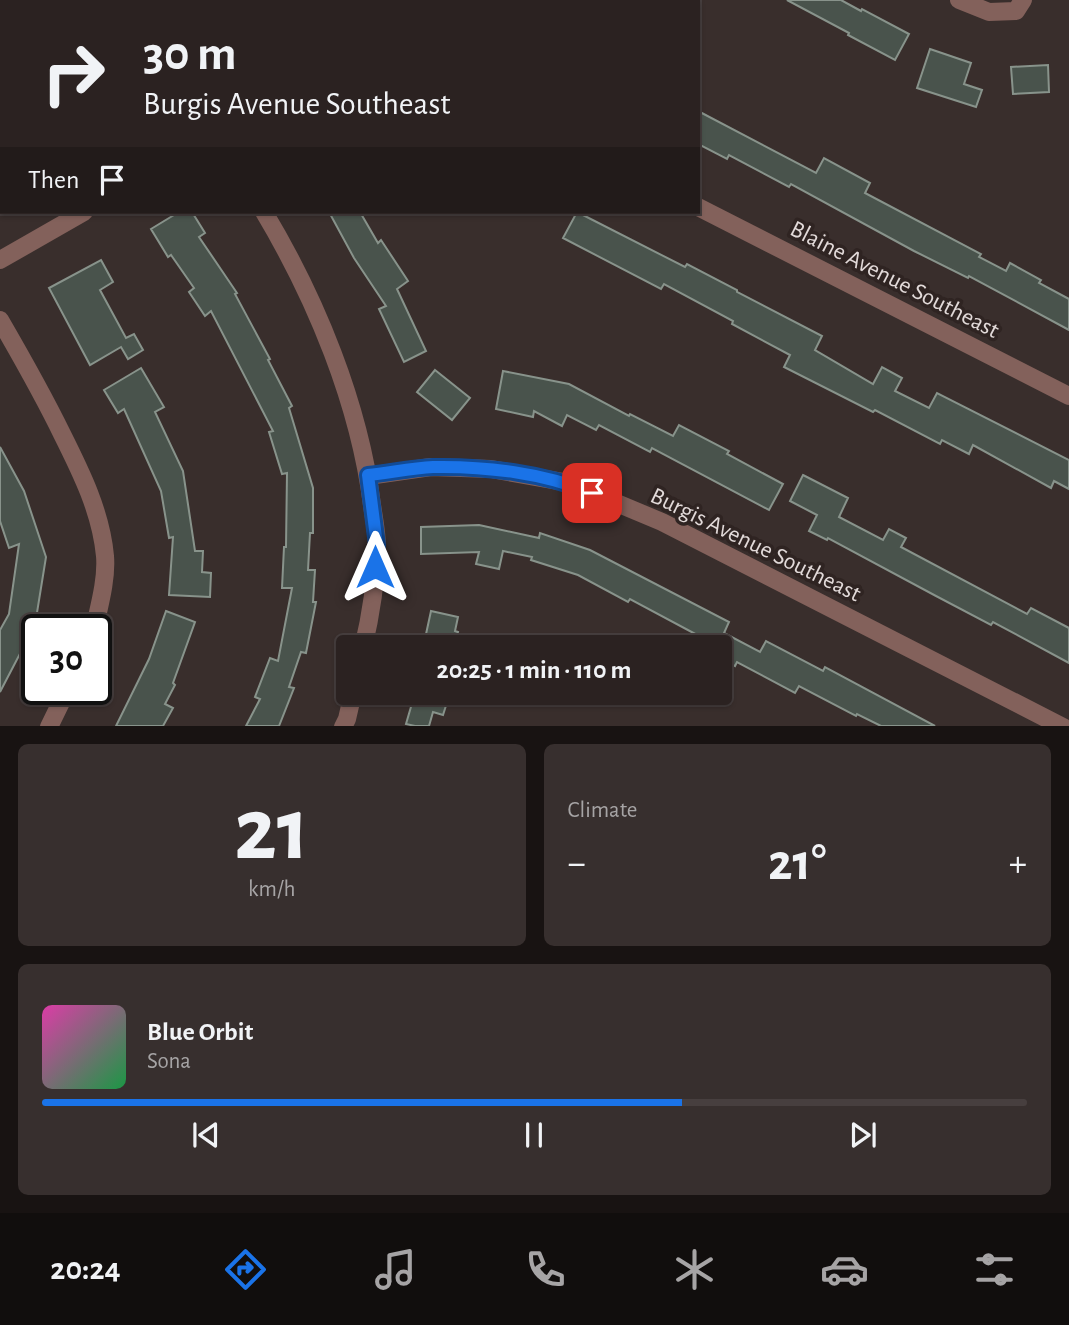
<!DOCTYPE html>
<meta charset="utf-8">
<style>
:root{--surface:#2b2221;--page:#372f2e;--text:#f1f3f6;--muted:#a6a4a5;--line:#473f3f;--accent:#1a73e8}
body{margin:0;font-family:"Alegreya Sans",sans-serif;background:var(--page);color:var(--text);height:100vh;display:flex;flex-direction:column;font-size:26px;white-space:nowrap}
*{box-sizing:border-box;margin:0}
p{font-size:23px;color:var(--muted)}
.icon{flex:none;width:38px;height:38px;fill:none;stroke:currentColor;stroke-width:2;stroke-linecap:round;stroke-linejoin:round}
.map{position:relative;height:726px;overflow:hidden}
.details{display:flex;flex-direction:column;gap:18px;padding:18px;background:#181312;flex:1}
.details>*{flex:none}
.top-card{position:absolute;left:0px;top:0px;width:700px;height:214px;box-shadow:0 2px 5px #0004,0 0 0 2px var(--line);background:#2b2221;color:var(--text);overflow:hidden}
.speed{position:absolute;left:21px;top:614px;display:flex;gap:14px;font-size:35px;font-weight:700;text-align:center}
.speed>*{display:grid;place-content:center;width:91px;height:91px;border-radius:50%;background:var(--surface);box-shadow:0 2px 5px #0004,0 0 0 2px var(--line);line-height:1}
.speed .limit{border:4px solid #111;border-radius:10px;background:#fff;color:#111}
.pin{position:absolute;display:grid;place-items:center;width:60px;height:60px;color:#fff;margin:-30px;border-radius:14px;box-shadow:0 4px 10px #0006}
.me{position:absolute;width:77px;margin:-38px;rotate:0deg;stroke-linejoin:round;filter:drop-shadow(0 0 5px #0008)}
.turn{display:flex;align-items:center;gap:24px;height:147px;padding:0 28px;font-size:32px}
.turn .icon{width:91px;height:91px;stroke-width:2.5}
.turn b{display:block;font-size:49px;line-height:60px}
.then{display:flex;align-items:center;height:66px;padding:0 28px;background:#0003;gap:14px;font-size:26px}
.big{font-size:52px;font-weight:700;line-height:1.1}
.details .tile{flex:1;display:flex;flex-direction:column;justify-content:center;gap:10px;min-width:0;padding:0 24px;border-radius:10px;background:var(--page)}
.details .dial{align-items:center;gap:0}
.dial b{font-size:91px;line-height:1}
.song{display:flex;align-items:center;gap:21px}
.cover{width:84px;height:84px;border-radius:10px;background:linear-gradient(135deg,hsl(320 70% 55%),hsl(140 70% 35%))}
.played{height:7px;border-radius:4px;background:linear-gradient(90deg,var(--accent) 65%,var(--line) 65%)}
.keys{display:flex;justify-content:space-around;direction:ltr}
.heat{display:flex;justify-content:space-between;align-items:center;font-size:38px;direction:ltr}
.details .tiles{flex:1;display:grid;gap:18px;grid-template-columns:1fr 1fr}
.tile:last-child{grid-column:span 2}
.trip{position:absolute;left:336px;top:635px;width:396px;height:70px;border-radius:7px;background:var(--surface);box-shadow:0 2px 5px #0004,0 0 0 2px var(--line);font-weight:700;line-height:70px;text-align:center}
.dock{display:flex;height:112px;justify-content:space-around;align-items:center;background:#110e0d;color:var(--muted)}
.dock .icon{width:49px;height:49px}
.dock .active{color:var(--accent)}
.dock b{font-size:32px;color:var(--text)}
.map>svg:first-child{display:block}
.building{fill:#49534c;stroke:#88938b;stroke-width:2}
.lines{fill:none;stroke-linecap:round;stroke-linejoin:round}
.minor{stroke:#83615b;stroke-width:18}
.route-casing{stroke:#114b97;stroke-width:18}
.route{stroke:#1a73e8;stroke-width:12}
.labels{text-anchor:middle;stroke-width:7;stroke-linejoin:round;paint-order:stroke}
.street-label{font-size:24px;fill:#e2dad9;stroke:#2f2422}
</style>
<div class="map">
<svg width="1069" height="727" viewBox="0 0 1069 727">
<rect width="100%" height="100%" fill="#392e2c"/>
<!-- building -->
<g class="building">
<polygon points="787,0 841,0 861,11 862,9 909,34 895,60 848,35 849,33"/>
<polygon points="930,49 971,63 964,84 982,90 976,107 917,88"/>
<polygon points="1048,65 1049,92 1013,94 1011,67"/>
<polygon points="698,111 816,173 824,158 870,183 865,193 981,254 979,257 1006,271 1010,263 1041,280 1039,283 1069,299 1069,330 969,276 968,278 914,251 791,184 789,187 729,155 727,159 698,144"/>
<polygon points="179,212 192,212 205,233 199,237 237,293 235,294 270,359 268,360 292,406 289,408 313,488 313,533 310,533 308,570 315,570 313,602 316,602 306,653 301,652 289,687 294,688 279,726 246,726 260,699 255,697 270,658 278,661 292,588 282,588 284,547 286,547 287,473 282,474 269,432 273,431 211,311 205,316 189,292 194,288 171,255 168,257 151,229"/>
<polygon points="329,212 360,212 378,243 381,240 408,281 397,289 426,351 404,362 379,309 386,306 354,258"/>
<polygon points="577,212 685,267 687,264 737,290 737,292 822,336 815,350 873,384 882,367 902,378 895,391 929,408 937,393 1069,460 1069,489 1054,481 1051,488 973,445 969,454 942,440 940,444 875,410 873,412 784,367 790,355 732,324 733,321 664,284 661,289 563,238"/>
<polygon points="101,260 113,282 100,290 126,338 134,334 143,350 128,359 121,347 90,365 49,288"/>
<polygon points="141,368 164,407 155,412 183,471 195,551 203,551 202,572 211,573 210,597 169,595 173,537 169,538 161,491 124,409 118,413 104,390"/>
<polygon points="435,370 470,398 452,420 417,392"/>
<polygon points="503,371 569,384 629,416 630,414 673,436 679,425 729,451 727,454 783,484 769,510 652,448 650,452 599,425 596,430 567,415 562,426 534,411 533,417 496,409"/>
<polygon points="0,447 24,491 46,557 35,625 0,692 0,630 9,614 19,544 9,548 0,521"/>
<polygon points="803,475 848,498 839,517 883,540 889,529 906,538 901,547 1027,614 1031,608 1069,628 1069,663 993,622 991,625 936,596 828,538 827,540 809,531 817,515 790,501"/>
<polygon points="479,525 539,538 540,533 590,550 729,622 724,633 760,652 766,641 823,671 825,667 935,726 881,726 857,714 856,716 799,686 795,693 737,662 735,666 719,657 719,648 695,648 701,637 630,599 628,602 578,575 531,560 532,557 503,551 499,569 476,564 479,552 421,554 421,527"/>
<polygon points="166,611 195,622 173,683 175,685 165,704 173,708 163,726 116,726 149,659"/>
<polygon points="431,611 458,617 455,631 458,632 454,648 423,648"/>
<polygon points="415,693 450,693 443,715 433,712 429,726 415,726 406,724"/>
</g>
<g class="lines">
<!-- minor -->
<g class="minor">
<polyline points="160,0 160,2"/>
<polyline points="959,0 989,12 1016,11 1023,0"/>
<polyline points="414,2 415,0"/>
<polyline points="698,207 1069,396"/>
<path d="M264,212c52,87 95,191 108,293 2,14 5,28 5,42 -1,34 -6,68 -14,101"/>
<polyline points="0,260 84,212"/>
<path d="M0,320c22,38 43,75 62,114 19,38 39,78 43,122 2,23 -6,51 -11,74"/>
<polyline points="368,476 431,467 491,469 569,483 662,522 1063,727"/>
<polyline points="49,727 67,690"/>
<polyline points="343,727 347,719 353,693"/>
</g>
</g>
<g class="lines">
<defs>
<path id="route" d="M375,567l2,-22 -9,-70c21,-2 43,-7 65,-8 52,-1 111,6 159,26"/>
</defs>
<!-- route casing -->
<use href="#route" class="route-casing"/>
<!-- route -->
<use href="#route" class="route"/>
</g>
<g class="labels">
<!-- street labels -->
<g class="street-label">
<text transform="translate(895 279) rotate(27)" y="8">Blaine Avenue Southeast</text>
<text transform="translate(756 544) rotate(26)" y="8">Burgis Avenue Southeast</text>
</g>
</g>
</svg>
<div class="speed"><div class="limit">30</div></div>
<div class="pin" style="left:592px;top:493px;background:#d93025"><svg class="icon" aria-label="arrive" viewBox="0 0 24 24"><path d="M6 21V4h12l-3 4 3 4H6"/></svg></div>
<svg class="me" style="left:375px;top:567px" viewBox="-20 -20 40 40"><path d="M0-17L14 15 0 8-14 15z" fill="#1a73e8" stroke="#fff" stroke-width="4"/></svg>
<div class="trip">20:25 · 1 min · 110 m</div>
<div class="top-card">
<div class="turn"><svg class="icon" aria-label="right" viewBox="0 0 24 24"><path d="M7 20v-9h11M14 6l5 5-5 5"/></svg><div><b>30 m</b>Burgis Avenue Southeast</div></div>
<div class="then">Then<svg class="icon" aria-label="arrive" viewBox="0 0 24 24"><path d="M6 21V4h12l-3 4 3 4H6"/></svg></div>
</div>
</div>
<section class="details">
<div class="tiles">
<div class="tile dial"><b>21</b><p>km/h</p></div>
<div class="tile"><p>Climate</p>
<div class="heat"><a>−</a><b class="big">21°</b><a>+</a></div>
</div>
<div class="tile">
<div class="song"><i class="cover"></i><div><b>Blue Orbit</b><p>Sona</p></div></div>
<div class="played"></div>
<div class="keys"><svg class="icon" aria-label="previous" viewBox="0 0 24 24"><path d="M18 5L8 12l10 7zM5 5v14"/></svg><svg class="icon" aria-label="pause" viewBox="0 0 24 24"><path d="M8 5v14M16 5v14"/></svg><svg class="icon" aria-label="next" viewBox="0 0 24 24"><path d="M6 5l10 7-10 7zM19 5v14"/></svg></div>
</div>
</div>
</section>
<nav class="dock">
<b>20:24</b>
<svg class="icon active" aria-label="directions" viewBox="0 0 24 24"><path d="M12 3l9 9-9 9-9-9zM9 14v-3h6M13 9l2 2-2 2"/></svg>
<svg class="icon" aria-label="music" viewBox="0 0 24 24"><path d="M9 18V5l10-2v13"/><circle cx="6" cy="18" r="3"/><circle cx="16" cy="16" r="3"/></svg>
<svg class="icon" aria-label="phone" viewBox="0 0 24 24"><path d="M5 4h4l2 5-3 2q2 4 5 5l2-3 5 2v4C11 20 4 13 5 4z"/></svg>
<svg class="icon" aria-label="climate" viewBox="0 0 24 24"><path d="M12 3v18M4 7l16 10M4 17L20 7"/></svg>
<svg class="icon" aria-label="car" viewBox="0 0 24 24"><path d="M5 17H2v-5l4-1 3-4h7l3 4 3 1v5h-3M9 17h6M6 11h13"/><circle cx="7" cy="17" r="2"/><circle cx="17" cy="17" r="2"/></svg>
<svg class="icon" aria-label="filters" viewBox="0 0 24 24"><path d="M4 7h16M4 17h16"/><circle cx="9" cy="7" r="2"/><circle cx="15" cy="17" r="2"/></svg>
</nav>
